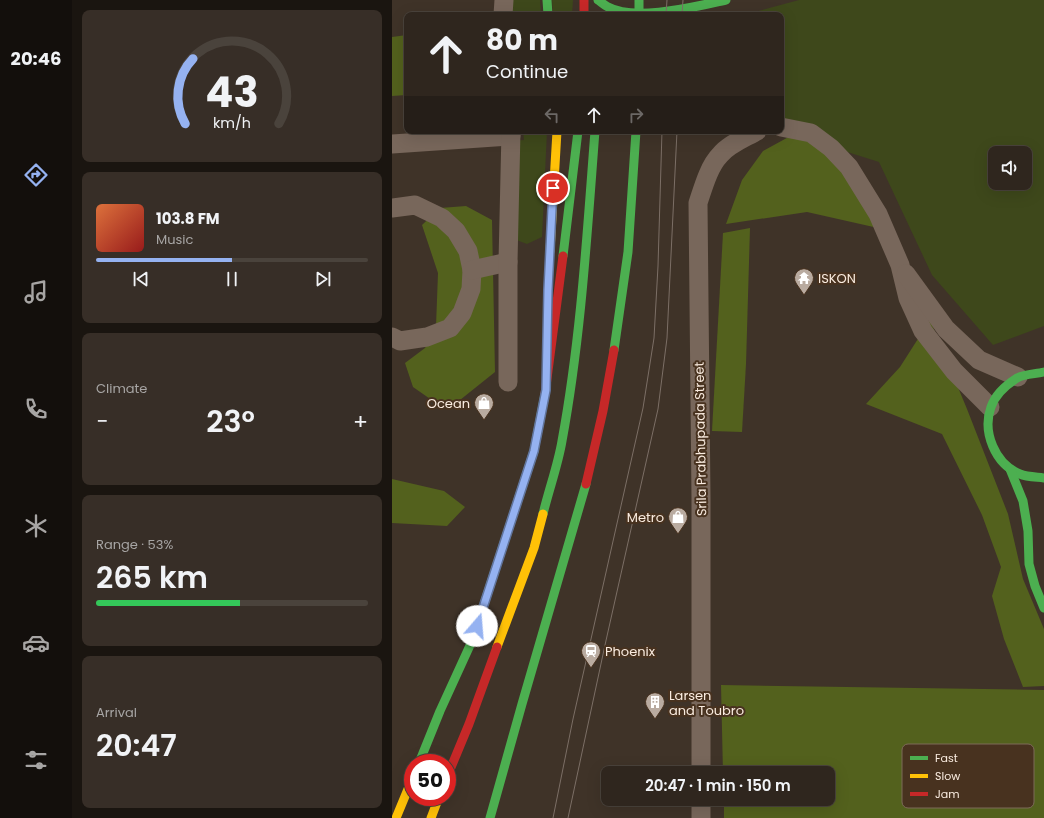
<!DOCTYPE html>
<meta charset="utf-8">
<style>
:root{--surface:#2f261e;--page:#372e27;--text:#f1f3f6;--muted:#a7a5a4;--line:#4a433c;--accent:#95b2f1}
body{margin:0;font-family:Poppins,sans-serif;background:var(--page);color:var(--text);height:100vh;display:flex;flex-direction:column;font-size:15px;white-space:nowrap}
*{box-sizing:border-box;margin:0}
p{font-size:13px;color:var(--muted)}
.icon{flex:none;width:22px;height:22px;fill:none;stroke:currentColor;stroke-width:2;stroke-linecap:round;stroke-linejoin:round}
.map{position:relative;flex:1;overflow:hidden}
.side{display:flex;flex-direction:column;gap:10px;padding:10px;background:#1a1510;width:320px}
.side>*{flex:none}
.top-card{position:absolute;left:12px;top:12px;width:380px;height:122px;border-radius:8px;box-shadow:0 4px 16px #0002,0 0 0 1px var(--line);background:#2f261e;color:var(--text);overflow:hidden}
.buttons{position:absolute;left:596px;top:146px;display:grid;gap:8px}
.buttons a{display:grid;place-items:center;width:44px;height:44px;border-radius:8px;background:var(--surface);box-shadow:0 4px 16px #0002,0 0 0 1px var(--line);font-size:20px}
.speed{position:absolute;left:12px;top:754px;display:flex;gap:8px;font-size:20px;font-weight:700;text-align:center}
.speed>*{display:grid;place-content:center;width:52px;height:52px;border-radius:50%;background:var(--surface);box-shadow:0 4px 16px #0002,0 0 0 1px var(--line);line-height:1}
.speed .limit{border:6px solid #d22;background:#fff;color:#111}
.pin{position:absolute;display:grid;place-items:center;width:34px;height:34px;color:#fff;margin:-17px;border:2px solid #fff;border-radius:50%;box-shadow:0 1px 4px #0007}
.me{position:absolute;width:44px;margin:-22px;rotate:18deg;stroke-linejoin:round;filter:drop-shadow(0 0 3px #0008)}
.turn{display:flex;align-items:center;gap:14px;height:84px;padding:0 16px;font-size:18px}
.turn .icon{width:52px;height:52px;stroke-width:2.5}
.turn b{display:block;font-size:28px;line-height:34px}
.lanes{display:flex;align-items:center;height:38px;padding:0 16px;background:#0003;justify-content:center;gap:20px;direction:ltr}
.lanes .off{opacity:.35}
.big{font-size:30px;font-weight:600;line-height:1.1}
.side .card{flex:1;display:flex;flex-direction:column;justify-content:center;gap:6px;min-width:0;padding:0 14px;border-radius:8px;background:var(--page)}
.side .dial{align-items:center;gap:0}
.dial svg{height:104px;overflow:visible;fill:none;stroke:var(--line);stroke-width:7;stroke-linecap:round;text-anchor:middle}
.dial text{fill:var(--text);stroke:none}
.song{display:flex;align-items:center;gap:12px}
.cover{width:48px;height:48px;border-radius:6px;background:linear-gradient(135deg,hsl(20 70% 55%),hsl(0 70% 35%))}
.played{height:4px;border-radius:2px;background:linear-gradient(90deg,var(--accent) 50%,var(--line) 50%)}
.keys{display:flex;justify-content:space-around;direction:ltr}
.heat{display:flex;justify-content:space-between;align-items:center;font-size:22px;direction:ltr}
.charge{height:6px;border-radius:3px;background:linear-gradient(90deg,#34c759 53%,var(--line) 0)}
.trip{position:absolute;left:209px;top:766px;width:234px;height:40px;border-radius:8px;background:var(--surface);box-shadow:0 4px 16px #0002,0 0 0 1px var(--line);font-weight:600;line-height:40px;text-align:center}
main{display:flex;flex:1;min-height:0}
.dock{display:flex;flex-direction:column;width:72px;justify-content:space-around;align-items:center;background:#130f0c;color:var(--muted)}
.dock .icon{width:28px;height:28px}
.dock .active{color:var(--accent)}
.dock b{font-size:18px;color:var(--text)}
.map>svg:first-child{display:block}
.green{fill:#3e481b;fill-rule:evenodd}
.forest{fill:#53611d}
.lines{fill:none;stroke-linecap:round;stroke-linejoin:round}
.street{stroke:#78675b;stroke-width:19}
.fast{stroke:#4caf50;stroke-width:9}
.slow{stroke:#ffc107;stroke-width:9}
.jam{stroke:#c62828;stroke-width:9}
.tram{stroke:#7c6f66;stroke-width:1}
.fast-bridge{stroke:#4caf50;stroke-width:9}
.route-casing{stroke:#61749d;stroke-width:10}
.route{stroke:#95b2f1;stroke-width:7}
.labels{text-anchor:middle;stroke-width:4;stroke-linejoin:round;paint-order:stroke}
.poi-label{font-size:13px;fill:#faece0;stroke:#48321f;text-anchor:start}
.street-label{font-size:13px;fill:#faece0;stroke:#48321f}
.key{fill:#48321f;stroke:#7d6a59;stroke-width:1}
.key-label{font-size:11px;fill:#faece0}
</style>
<main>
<nav class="dock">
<b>20:46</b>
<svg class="icon active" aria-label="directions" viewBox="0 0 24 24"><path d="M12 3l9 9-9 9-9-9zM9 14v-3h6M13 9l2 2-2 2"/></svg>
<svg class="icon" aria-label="music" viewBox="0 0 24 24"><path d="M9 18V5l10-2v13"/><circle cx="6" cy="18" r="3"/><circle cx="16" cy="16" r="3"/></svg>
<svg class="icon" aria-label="phone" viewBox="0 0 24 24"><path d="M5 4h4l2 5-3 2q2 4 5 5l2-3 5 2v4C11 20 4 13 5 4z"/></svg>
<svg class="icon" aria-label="climate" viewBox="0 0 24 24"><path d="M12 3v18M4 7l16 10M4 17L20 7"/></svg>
<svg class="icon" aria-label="car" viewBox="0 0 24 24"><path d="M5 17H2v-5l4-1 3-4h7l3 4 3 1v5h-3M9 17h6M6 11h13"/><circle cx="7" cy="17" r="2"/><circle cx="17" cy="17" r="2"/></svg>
<svg class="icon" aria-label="filters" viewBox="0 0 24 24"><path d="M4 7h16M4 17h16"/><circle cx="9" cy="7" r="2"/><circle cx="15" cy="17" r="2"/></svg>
</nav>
<section class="side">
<div class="card dial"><svg viewBox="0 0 100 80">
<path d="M14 69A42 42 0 1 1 86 69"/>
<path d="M14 69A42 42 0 0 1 20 19" stroke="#95b2f1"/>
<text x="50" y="56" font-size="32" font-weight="700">43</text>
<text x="50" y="72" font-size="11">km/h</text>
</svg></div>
<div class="card">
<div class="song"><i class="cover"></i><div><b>103.8 FM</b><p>Music</p></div></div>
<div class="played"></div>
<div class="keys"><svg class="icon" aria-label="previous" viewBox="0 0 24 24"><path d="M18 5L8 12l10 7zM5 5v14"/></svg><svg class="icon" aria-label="pause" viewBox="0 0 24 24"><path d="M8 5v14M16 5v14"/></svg><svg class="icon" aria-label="next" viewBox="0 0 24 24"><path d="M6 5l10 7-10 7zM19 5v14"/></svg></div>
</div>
<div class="card"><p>Climate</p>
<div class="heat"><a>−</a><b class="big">23°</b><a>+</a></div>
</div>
<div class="card"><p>Range · 53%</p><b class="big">265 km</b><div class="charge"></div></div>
<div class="card"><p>Arrival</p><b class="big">20:47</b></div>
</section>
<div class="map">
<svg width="652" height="818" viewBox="0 0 652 818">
<rect width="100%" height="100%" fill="#3f3328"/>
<!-- green -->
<g class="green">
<polygon points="119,0 148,0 149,15 119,15"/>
<polygon points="160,0 181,0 180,15 161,15"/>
<path d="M407,0h245v326l-51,19 -61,-70 -53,-113 -98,-31v-116h-37zM603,153h30v30h-30z"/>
<polygon points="131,131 155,131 150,237 135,244 119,238 118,141 132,140"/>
</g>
<!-- forest -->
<g class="forest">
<polygon points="15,35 15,95 0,96 0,37"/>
<polygon points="402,134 442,156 486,228 415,212 334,224 350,180 371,151"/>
<polygon points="74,206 100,220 103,372 68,400 44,403 21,387 13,363 33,348 44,326 46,273 30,225 48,208"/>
<polygon points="358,228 354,364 350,432 320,431 331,233"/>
<polygon points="538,320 575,409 616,514 631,579 652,629 652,686 631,687 612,639 600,596 609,567 590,515 550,434 474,404 508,367"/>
<polygon points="0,479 52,491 73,507 55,526 0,523"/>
<polygon points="329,685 652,690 652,818 332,818 332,799 436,799 436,773 331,773"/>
</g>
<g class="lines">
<!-- street -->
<g class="street">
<polyline points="111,15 112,0"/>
<polyline points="389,127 419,133 439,148 457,167 486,214 508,265 516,298 531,331 562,371 598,407"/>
<polyline points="0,144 119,136"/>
<polyline points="0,208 23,205 50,218 64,231 76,251 80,270 79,289 70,313 58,328 35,337 8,341 0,337"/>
<polyline points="80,270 116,262"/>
<polyline points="514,274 554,329 587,360 626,377"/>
<polyline points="116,382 116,262 119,131"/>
<path d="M309,773v-275l-3,-295c5,-15 11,-37 22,-48 9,-11 25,-17 37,-24"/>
<polyline points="309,799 309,818"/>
</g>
<!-- fast -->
<g class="fast">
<polyline points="155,0 156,15"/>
<path d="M206,0c3,2 6,5 10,7 27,15 89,-1 118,-7"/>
<polyline points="171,256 186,131"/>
<polyline points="222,350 236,252 244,131"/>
<path d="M652,372c-8,2 -20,2 -27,6 -11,7 -22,17 -26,29 -9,25 4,57 29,67 7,3 17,3 24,4"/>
<polyline points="618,469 631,501 636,531 637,564 643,586 652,608"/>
<path d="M151,514c6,-25 15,-49 19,-73 19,-103 25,-207 33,-310"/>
<polyline points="27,763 48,711 80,641 142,451 153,394"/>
<polyline points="98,818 130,704 194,484"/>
</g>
<!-- slow -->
<g class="slow">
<polyline points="158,251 165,131"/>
<polyline points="105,647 142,548 151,514"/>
<polyline points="4,818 21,777"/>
<polyline points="39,818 47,797"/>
</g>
<!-- jam -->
<g class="jam">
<polyline points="192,0 192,15"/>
<polyline points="153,394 171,256"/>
<polyline points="194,484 211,411 222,350"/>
<polyline points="55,777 77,724 105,647"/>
</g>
<!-- tram -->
<g class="tram">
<polyline points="274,15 275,0"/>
<polyline points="290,15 291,0"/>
<polyline points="161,818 181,719 251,408 262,338 266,266 270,131"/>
<polyline points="176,818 213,645 266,409 275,338 285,131"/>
</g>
<!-- fast-bridge -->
<polyline class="fast-bridge" points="247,0 247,15"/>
</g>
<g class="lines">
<defs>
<polyline id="route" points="85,626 142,451 154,390 156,290 161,188"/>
</defs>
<!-- route casing -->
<use href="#route" class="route-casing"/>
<!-- route -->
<use href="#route" class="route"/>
</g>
<!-- icons -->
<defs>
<symbol id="temple-pin" viewBox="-11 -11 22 30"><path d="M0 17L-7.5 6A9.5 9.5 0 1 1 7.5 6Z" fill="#b9aba0" stroke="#48321f"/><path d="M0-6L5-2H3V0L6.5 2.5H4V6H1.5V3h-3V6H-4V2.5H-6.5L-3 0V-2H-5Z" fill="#fff"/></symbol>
<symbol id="shop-pin" viewBox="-11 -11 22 30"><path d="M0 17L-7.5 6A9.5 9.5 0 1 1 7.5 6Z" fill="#b9aba0" stroke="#48321f"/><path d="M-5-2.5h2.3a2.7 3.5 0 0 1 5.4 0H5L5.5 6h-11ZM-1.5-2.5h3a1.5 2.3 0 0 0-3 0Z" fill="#fff"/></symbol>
<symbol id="station-pin" viewBox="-11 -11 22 30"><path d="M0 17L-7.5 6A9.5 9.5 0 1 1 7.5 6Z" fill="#b9aba0" stroke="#48321f"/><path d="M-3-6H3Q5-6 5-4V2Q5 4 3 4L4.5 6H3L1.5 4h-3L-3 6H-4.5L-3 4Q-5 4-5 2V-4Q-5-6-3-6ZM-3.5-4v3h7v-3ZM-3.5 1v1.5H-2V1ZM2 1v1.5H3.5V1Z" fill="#fff"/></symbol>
<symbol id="building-pin" viewBox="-11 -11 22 30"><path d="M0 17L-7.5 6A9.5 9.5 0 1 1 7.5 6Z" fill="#b9aba0" stroke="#48321f"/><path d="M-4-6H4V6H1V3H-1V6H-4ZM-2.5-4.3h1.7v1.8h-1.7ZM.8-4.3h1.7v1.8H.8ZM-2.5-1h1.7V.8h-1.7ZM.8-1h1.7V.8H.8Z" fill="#fff"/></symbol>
</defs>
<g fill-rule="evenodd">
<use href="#temple-pin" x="401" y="267" width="22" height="30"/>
<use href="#shop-pin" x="81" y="392" width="22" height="30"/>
<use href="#shop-pin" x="275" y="506" width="22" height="30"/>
<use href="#station-pin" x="188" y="640" width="22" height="30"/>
<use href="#building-pin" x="252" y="691" width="22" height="30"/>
</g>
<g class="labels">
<!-- poi labels -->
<g class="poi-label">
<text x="426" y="283">ISKON</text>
<text x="78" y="408" text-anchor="end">Ocean</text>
<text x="272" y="522" text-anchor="end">Metro</text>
<text x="213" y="656">Phoenix</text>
<text x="277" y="700">Larsen<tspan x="277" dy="15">and Toubro</tspan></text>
</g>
<!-- street labels -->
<g class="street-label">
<text transform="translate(308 439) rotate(-91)" y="5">Srila Prabhupada Street</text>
</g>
</g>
<!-- legend -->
<rect x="510" y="744" width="132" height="64" rx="6" class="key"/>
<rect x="518" y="756" width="18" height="4" fill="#4caf50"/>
<rect x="518" y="774" width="18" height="4" fill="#ffc107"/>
<rect x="518" y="792" width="18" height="4" fill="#c62828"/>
<g class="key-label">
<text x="543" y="762">Fast</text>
<text x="543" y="780">Slow</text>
<text x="543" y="798">Jam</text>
</g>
</svg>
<div class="buttons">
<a><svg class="icon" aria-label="sound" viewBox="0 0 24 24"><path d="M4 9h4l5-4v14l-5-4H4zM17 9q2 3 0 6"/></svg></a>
</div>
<div class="speed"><div class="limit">50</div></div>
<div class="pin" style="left:161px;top:188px;background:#d93025"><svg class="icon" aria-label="arrive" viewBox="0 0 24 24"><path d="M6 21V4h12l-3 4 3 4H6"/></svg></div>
<svg class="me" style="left:85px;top:626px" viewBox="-20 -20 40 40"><circle r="19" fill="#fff"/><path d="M0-13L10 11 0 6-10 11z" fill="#95b2f1"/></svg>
<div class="trip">20:47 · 1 min · 150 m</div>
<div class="top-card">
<div class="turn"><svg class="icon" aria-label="ahead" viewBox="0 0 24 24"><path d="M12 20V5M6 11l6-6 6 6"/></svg><div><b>80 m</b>Continue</div></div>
<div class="lanes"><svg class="icon off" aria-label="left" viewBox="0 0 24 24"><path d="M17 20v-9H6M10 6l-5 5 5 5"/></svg><svg class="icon" aria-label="ahead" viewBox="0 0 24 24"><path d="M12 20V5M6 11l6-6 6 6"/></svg><svg class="icon off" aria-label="right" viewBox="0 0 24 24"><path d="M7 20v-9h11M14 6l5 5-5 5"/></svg></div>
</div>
</div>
</main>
